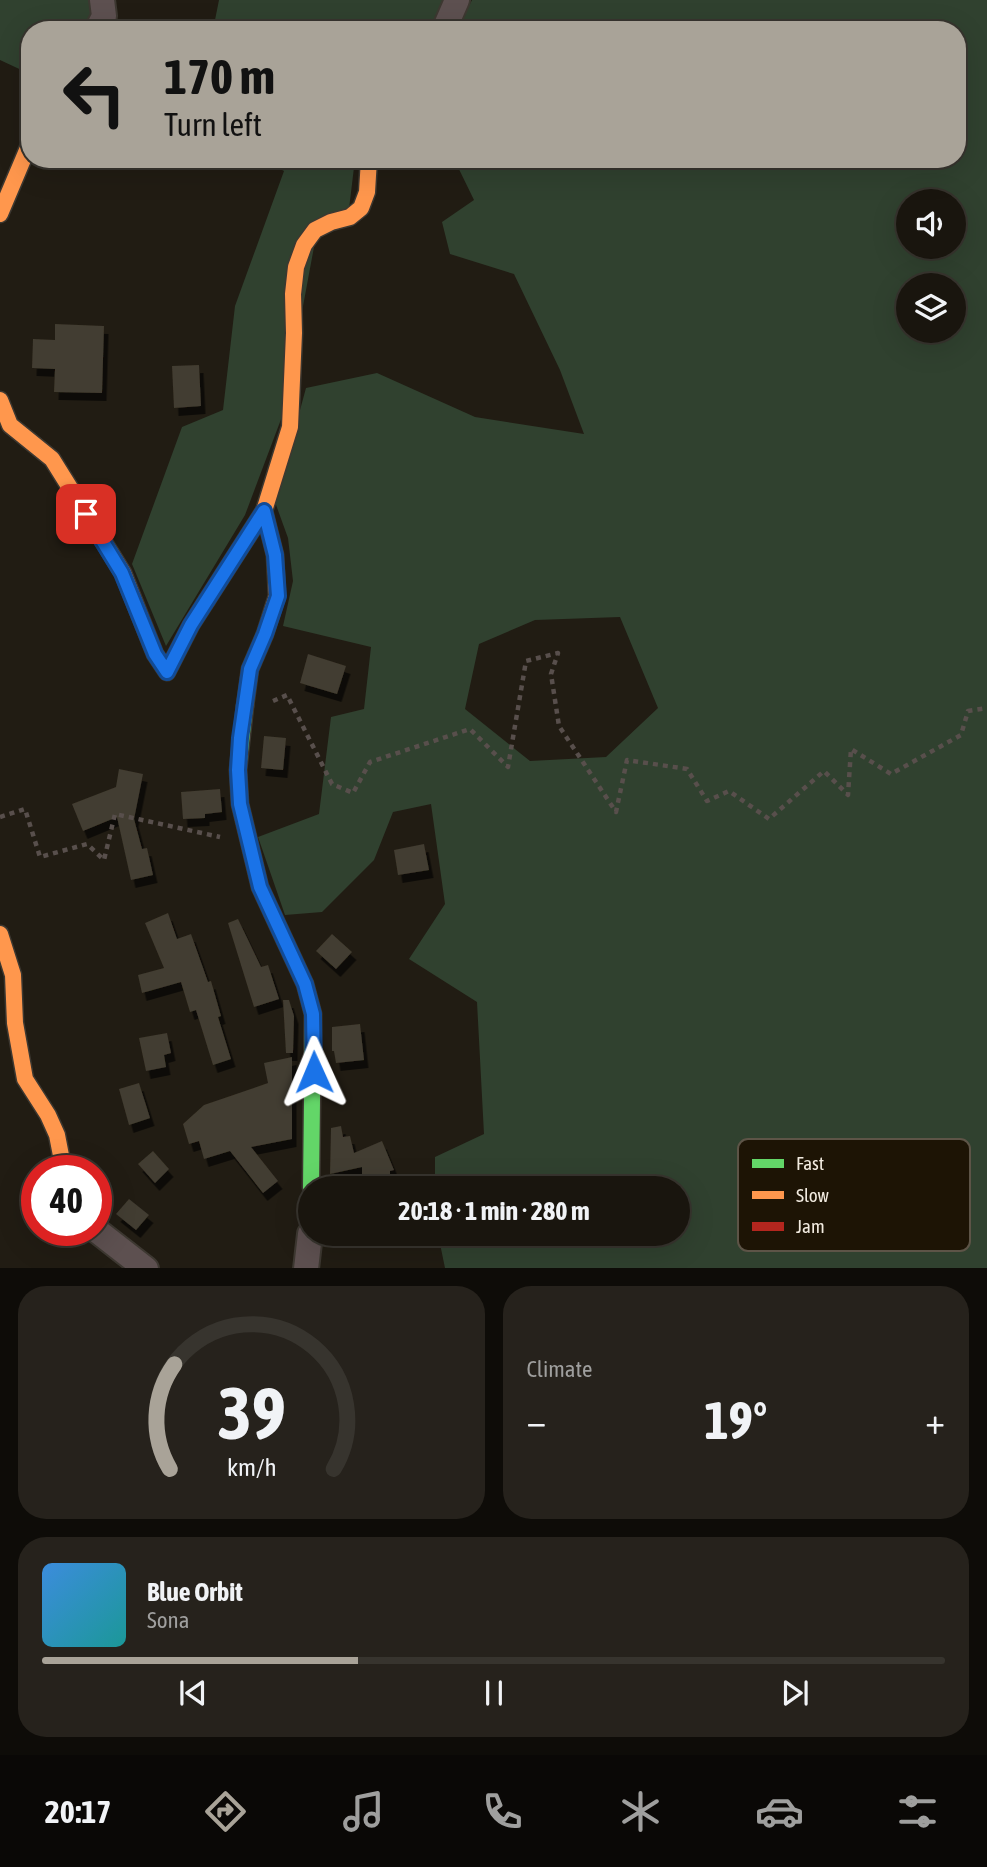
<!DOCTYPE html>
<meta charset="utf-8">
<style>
:root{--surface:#19150e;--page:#26221c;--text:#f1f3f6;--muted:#9f9f9e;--line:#37342e;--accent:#a9a398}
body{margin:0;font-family:"Asap Condensed",sans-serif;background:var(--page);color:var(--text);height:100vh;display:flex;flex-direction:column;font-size:26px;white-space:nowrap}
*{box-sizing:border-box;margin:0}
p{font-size:23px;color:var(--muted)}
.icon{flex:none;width:38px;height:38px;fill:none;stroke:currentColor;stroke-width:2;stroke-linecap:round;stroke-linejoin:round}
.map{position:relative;height:1268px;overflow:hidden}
.sheet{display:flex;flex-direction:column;gap:18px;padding:18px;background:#0e0c08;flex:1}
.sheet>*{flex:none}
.banner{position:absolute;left:21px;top:21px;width:945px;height:147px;border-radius:28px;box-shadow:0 7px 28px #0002,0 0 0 2px var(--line);background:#a9a398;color:#111;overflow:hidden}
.buttons{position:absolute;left:896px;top:189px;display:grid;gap:14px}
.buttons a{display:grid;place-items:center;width:70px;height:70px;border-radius:50%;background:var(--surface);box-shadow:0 7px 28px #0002,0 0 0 2px var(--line);font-size:35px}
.speed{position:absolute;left:21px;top:1155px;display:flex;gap:14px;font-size:35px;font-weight:700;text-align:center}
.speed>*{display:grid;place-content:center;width:91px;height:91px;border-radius:50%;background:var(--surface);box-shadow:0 7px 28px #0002,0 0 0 2px var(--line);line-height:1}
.speed .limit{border:10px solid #d22;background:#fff;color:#111}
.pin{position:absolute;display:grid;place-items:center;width:60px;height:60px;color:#fff;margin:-30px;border-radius:14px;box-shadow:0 4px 10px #0006}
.me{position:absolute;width:77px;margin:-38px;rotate:359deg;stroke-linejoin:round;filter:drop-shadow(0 0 5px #0008)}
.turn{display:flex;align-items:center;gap:24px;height:147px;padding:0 28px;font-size:32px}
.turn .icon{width:91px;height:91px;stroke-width:2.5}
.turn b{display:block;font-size:49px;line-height:60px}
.big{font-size:52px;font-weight:700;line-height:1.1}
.sheet .widget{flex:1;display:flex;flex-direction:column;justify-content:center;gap:10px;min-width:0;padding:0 24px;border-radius:28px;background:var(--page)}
.sheet .dial{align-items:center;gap:0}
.dial svg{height:182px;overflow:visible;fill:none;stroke:var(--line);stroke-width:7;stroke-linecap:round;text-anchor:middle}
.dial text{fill:var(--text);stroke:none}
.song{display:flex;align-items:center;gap:21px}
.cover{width:84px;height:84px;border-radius:10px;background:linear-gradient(135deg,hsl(210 70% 55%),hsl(180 70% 35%))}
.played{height:7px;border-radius:4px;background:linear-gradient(90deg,var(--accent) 35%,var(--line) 35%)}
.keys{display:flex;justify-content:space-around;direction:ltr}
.heat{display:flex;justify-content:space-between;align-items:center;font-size:38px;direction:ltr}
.sheet .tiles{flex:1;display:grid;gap:18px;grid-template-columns:1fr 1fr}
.widget:last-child{grid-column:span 2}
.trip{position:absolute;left:298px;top:1176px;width:392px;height:70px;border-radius:35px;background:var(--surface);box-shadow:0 7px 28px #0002,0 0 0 2px var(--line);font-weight:700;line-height:70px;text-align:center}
.tabs{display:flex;height:112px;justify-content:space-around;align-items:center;background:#0a0806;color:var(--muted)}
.tabs .icon{width:49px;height:49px}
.tabs .current{color:var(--accent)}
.tabs b{font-size:32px;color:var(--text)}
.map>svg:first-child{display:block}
.green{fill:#30412f;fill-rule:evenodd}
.building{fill:#423c30;filter:url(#shadow)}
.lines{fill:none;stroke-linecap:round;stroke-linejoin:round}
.street-casing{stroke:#3d3831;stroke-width:28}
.fast-casing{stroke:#3d3831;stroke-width:19}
.slow-casing{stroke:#3d3831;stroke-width:19}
.jam-casing{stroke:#3d3831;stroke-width:19}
.path{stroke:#584f4c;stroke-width:4.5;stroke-dasharray:5 5;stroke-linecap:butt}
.street{stroke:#5d5050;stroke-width:24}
.fast{stroke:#63d668;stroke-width:16}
.slow{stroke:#ff974d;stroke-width:16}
.jam{stroke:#b3261e;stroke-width:16}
.route-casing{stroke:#114b97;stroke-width:18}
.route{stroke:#1a73e8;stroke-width:12}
.key{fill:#1d1405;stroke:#5d5447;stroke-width:2}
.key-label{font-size:19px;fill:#f2ebe0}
</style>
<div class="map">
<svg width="987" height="1269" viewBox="0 0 987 1269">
<defs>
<filter id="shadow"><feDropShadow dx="4.5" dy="8" stdDeviation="0" flood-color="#0009"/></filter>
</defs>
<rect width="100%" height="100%" fill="#211c13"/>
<!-- green -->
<g class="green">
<polygon points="0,0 92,0 93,17 85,30 30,30 30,74 0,60"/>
<polygon points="219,0 449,0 435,30 213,30"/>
<path d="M472,0h515v1268h-542l-7,-34h239v-46h-242v-31l49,-23 -7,-132 -68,-43 36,-55 -14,-100 -38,8 -19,48 -52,52 -37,3 -27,-78 61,-23 12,-97 33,-8 7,-62 -88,-21 10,-45 -5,-43 -13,-36 31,-114 71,-15 98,44 109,17 -24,-64 -46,-96 -64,-20 -8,-32 32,-22 -20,-41h503v-129h-500zM908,201h46v46h-46zM908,285h46v46h-46zM620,617l38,91 -52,49 -76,4 -65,-52 14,-65 56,-24z"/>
<polygon points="261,159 355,159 349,209 319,220 283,414 245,515 166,646 132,564 182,427 223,410 235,306 284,171"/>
</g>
<!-- building -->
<g class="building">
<polygon points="55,324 104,326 102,393 54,392 55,369 32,368 33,339 55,340"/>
<polygon points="199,365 201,406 174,408 172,366"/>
<polygon points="308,654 346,666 337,694 300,683"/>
<polygon points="264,736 286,738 283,770 261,768"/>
<polygon points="119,769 143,774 134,819 142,849 147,848 153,875 131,880 117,817 83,831 72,804 116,787"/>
<polygon points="220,789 222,812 205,814 205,818 183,819 181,792"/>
<polygon points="424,844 429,870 398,875 394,850"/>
<polygon points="168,913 177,939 191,934 208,982 211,981 221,1016 218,1017 231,1059 213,1065 196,1010 190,1012 181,982 142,993 138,975 164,968 145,923"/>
<polygon points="238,919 261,967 268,965 279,999 254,1007 228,923"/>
<polygon points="332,934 352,952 336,969 316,951"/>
<polygon points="283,1000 289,1000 294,1016 293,1053 286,1053"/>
<polygon points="360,1024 364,1060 336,1063 334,1051 332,1051 332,1027"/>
<polygon points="167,1033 171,1053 164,1055 166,1067 146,1071 139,1038"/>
<polygon points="292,1057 292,1139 251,1147 278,1181 263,1193 230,1151 204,1159 199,1141 189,1144 183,1124 204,1105 268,1083 264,1063"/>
<polygon points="139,1083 150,1118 129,1125 119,1089"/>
<polygon points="341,1126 343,1137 350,1136 354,1153 382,1141 394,1170 390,1171 390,1188 362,1188 362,1167 330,1174 331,1128"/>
<polygon points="153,1151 169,1169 155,1183 138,1164"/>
<polygon points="129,1199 149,1215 136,1230 116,1214"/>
</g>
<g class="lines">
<defs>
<g id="street">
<polyline points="97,30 104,16 102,0"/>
<polyline points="444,30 457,0"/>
<polyline points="96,1230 146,1269"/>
<polyline points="306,1269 310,1234"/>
</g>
<polyline id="fast" points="245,706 238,770 240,804 260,887 305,984 313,1014 311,1188"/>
<g id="slow">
<polyline points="0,214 30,143"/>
<polyline points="0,400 10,425 52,459 123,573 155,654 167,672 191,625 207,600"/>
<polyline points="245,706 250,669 265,634 277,596 275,555 264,511 290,427 294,333 293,294 296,267 304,245 315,230 331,222 350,217 361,208 367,192 369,159"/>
<polyline points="0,934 13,975 15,1023 25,1079 48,1115 57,1135 64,1171"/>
</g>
<polyline id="jam" points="207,600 264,511"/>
</defs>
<!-- street casing -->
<use href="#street" class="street-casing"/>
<!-- fast casing -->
<use href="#fast" class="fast-casing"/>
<!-- slow casing -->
<use href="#slow" class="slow-casing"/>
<!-- jam casing -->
<use href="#jam" class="jam-casing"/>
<!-- path -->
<g class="path">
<polyline points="273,701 287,695 332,784 353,793 370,762 470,729 508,767 526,661 558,653 551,674 559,726 616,812 627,760 687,769 707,801 729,791 769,819 824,771 848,795 851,749 891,774 961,735 968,711 987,708"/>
<polyline points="0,817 25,809 40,857 87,844 104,860 115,814 220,837"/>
</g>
<!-- street -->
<use href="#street" class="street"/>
<!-- fast -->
<use href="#fast" class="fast"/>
<!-- slow -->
<use href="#slow" class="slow"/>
<!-- jam -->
<use href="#jam" class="jam"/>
</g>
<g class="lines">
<defs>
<polyline id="route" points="86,514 122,573 155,654 167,672 191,625 264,511 275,555 278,596 265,634 250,669 240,738 238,770 240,804 260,887 305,984 313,1014 314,1072"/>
</defs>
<!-- route casing -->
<use href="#route" class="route-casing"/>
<!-- route -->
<use href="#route" class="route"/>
</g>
<!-- legend -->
<rect x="738" y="1139" width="232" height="112" rx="10" class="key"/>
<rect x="752" y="1159" width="32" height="9" fill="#63d668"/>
<rect x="752" y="1191" width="32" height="8" fill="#ff974d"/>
<rect x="752" y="1222" width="32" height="9" fill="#b3261e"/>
<g class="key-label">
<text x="796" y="1170">Fast</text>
<text x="796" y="1202">Slow</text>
<text x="796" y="1233">Jam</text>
</g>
</svg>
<div class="buttons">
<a><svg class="icon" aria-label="sound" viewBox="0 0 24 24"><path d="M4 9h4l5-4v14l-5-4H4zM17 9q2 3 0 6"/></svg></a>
<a><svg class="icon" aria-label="layers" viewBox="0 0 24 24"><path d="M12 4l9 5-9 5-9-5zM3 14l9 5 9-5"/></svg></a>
</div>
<div class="speed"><div class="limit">40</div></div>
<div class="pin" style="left:86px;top:514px;background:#d93025"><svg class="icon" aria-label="arrive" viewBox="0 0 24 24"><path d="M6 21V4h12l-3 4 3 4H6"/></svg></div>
<svg class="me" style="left:314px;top:1072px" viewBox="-20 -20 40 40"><path d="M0-17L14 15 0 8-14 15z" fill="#1a73e8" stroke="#fff" stroke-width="4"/></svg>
<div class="trip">20:18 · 1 min · 280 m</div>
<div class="banner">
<div class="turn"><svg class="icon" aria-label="left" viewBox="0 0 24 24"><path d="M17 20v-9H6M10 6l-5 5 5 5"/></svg><div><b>170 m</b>Turn left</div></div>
</div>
</div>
<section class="sheet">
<div class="tiles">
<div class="widget dial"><svg viewBox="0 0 100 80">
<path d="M14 69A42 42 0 1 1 86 69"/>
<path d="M14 69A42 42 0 0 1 16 23" stroke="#a9a398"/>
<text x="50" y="56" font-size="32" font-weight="700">39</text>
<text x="50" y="72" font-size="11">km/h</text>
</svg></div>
<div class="widget"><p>Climate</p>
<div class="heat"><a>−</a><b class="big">19°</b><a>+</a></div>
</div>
<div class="widget">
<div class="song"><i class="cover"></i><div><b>Blue Orbit</b><p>Sona</p></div></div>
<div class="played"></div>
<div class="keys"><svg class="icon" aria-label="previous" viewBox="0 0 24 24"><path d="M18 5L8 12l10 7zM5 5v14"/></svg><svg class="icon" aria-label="pause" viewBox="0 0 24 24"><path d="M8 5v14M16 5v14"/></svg><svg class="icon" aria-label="next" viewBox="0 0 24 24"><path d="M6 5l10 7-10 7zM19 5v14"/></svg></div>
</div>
</div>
</section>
<nav class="tabs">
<b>20:17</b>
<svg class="icon current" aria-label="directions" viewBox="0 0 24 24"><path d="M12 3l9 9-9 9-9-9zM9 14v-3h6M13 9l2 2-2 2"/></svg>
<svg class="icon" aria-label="music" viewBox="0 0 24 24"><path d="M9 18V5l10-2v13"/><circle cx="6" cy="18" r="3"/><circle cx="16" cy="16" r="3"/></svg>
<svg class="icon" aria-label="phone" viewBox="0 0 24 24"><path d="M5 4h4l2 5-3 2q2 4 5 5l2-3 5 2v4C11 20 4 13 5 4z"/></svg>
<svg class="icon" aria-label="climate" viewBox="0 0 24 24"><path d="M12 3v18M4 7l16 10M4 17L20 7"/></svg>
<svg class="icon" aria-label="car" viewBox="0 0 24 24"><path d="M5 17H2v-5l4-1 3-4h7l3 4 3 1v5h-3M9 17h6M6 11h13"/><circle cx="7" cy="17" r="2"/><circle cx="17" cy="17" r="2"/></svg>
<svg class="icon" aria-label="filters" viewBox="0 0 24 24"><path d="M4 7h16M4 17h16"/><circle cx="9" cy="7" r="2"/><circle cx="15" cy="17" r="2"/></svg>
</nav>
